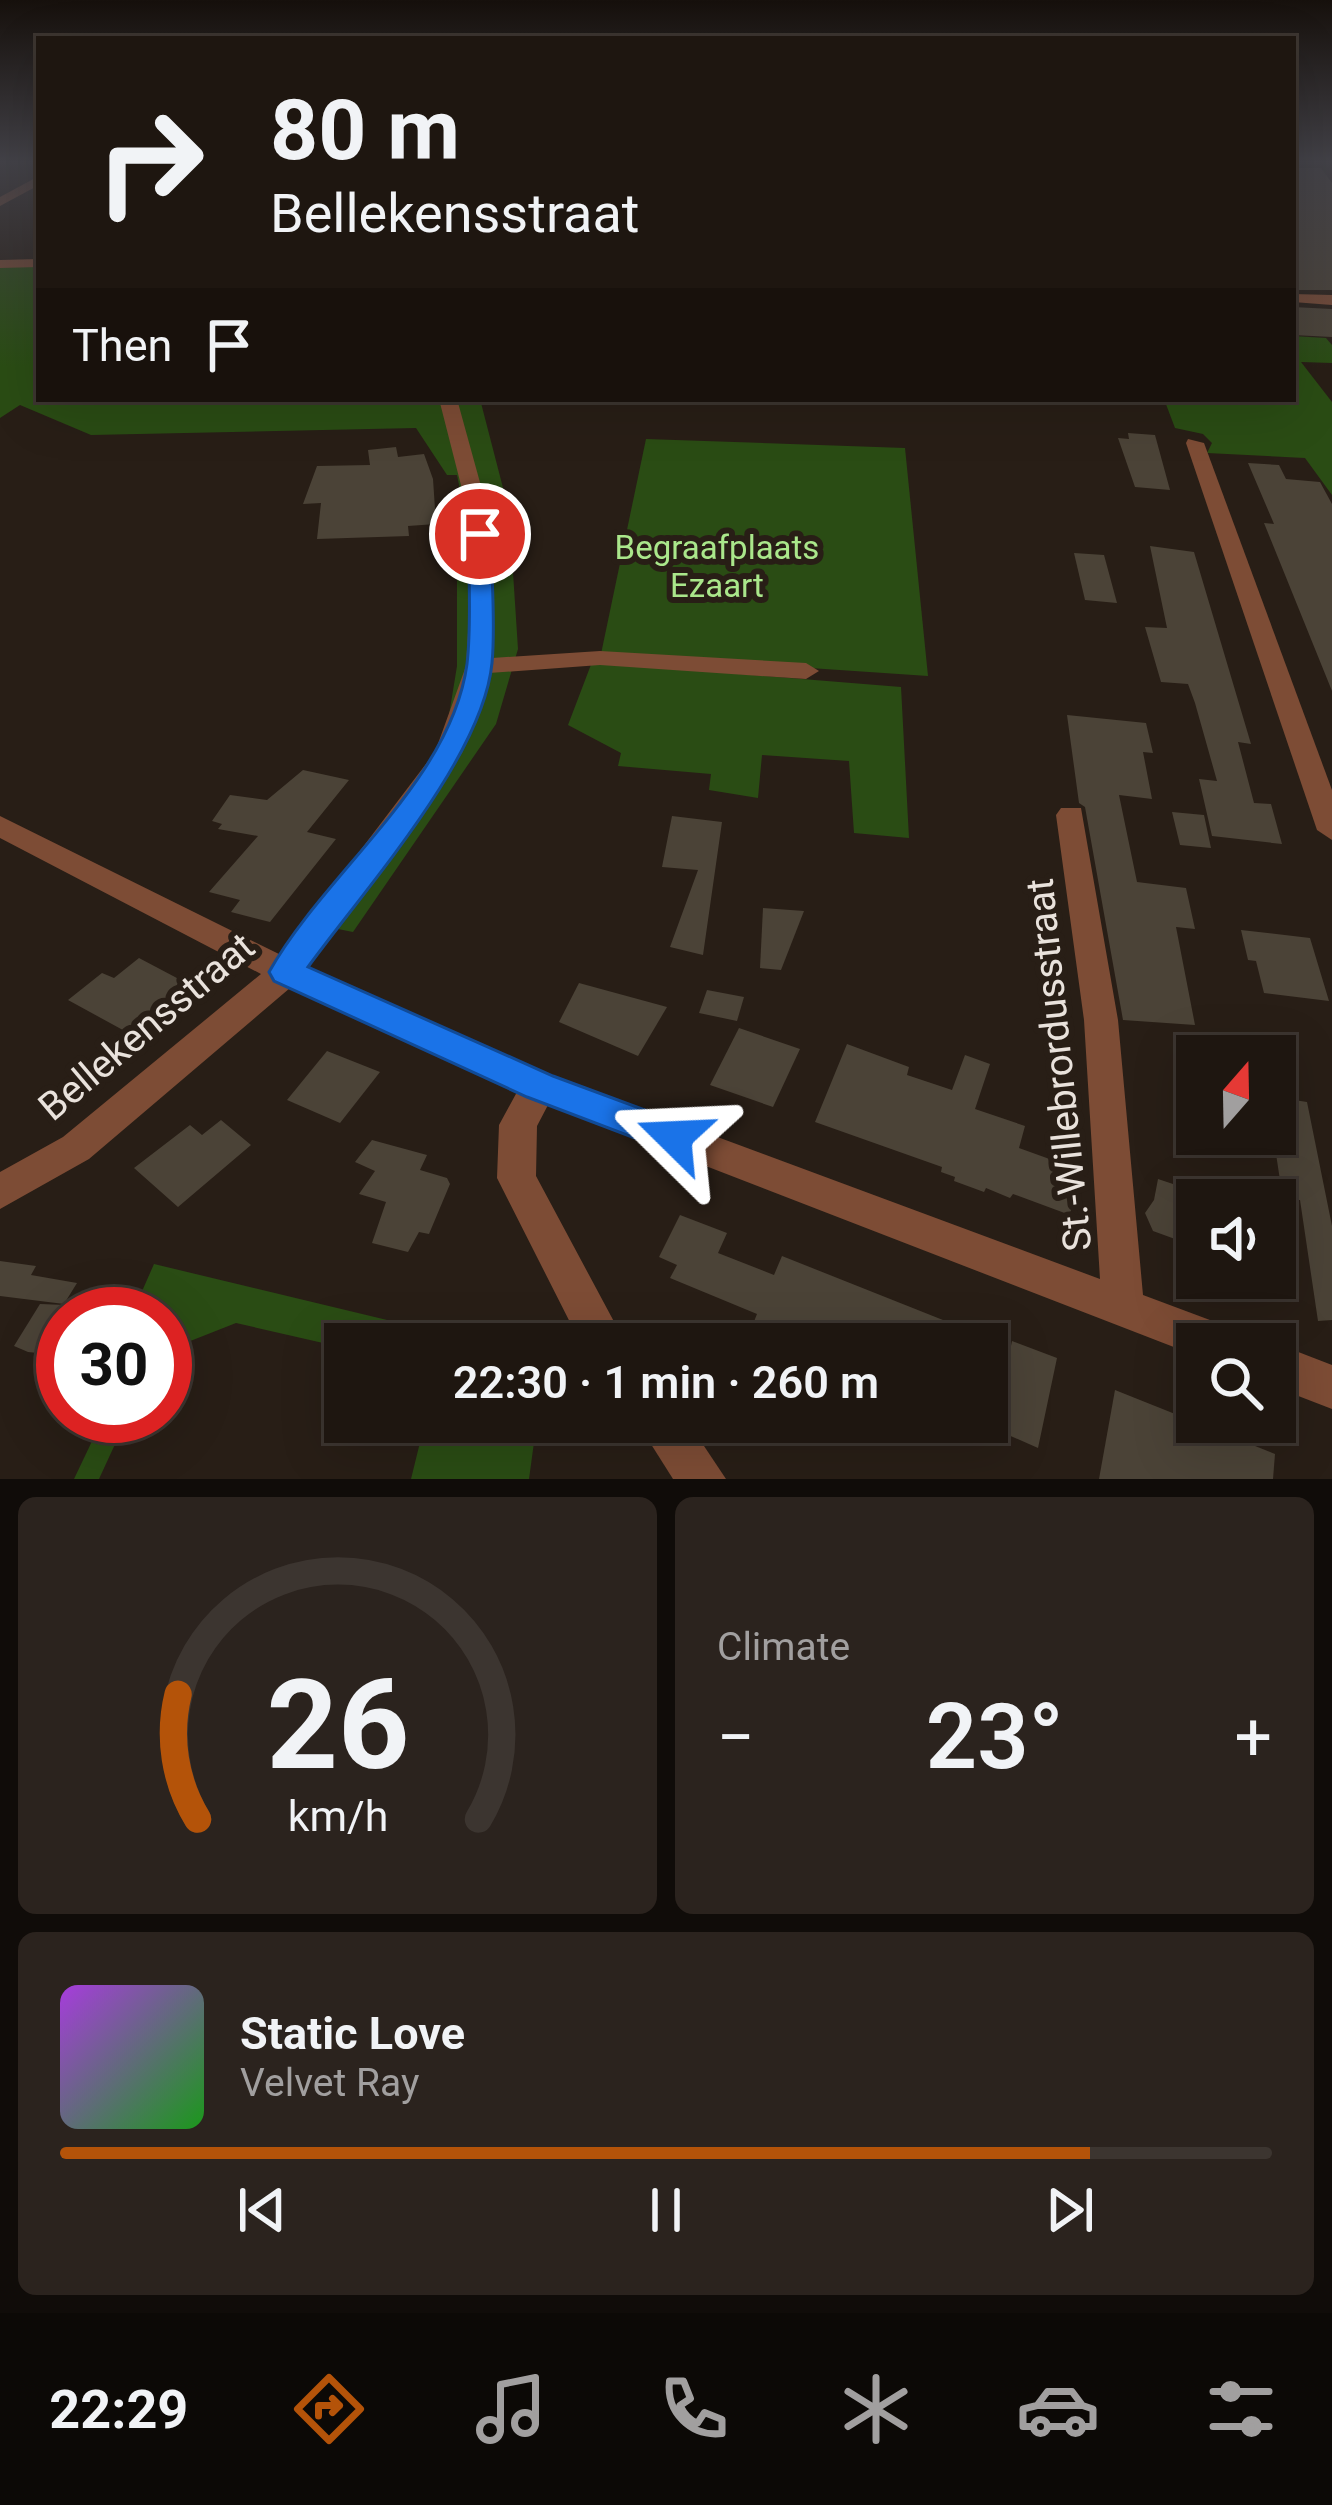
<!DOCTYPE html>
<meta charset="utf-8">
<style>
:root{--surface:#1e1610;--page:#2b231e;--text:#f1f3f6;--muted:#a19f9f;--line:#3c3530;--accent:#b45309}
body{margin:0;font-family:Roboto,sans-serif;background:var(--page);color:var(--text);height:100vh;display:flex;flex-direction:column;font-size:45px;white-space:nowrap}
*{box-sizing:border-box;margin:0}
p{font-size:39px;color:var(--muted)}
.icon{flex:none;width:66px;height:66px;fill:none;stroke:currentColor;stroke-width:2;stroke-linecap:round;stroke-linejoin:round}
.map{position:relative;height:1479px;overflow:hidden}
.panel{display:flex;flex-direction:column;gap:18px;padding:18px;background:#100c09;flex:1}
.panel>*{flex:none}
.banner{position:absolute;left:36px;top:36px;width:1260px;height:366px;border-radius:0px;box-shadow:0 12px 48px #0002,0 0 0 3px var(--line);background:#1e1610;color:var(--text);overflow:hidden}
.needle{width:78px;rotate:20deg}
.buttons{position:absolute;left:1176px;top:1035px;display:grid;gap:24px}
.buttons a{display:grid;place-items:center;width:120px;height:120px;border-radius:0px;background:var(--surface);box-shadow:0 12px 48px #0002,0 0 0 3px var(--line);font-size:60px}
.speed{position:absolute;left:36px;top:1287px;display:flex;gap:24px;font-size:60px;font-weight:700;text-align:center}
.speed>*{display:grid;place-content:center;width:156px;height:156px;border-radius:50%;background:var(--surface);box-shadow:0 12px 48px #0002,0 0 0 3px var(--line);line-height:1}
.speed .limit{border:18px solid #d22;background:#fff;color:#111}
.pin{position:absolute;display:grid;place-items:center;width:102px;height:102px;color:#fff;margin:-51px;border:6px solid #fff;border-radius:50%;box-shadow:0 3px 12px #0007}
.me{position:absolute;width:132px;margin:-66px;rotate:291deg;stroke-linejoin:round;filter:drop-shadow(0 0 9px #0008)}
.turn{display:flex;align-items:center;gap:42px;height:252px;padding:0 36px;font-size:54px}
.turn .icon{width:156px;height:156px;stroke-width:2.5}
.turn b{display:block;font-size:84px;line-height:102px}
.then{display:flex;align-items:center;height:114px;padding:0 36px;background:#0003;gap:24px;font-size:45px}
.big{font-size:90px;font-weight:600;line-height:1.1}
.panel .widget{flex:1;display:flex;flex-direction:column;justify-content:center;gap:18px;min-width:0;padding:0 42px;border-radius:18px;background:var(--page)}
.panel .dial{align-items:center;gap:0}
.dial svg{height:312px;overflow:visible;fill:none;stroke:var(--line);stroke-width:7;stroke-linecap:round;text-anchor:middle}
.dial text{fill:var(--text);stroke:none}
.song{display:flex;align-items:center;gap:36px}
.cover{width:144px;height:144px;border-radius:18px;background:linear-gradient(135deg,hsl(280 70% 55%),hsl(120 70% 35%))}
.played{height:12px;border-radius:6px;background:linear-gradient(90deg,var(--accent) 85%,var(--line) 85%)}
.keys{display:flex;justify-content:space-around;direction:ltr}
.heat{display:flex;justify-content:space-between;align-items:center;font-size:66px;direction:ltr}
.panel .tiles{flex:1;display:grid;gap:18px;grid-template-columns:1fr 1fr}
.widget:last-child{grid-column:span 2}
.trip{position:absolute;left:324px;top:1323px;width:684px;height:120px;border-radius:0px;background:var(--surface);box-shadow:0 12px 48px #0002,0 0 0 3px var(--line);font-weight:600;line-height:120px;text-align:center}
.dock{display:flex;height:192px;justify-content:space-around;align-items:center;background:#0c0906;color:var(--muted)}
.dock .icon{width:84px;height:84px}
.dock .current{color:var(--accent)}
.dock b{font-size:54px;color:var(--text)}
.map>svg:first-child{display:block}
.green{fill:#2a4c14}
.building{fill:#4b4337}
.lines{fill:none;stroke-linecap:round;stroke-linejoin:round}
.minor{fill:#7d4c35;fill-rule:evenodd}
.route{fill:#1a73e8;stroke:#114b97;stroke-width:3}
.labels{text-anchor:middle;stroke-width:12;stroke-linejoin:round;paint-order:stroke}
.park-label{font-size:33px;fill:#aae78b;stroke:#281e16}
.near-street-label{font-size:39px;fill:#e9e2dc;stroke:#281e16}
</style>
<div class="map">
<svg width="1332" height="1479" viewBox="0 0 1332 1479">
<rect width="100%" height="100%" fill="#281e16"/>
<!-- green -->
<g class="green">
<polygon points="39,260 39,399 480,399 509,511 518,649 496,724 353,932 333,928 463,747 475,719 449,715 457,666 457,536 469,534 457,475 447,475 416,428 91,435 20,405 0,418 0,261"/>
<polygon points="1293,336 1326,338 1332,345 1332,363 1301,362 1332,402 1332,495 1305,458 1207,453 1212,443 1203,434 1175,428 1164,399 1293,399"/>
<polygon points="646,439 905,448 928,676 601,654"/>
<polygon points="592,662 901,687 909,838 854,833 849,761 762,755 758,798 709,790 711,774 618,766 621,753 568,725"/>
<polygon points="154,1264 487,1344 345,1344 345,1348 236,1323 165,1351 165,1314 132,1314"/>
<polygon points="104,1416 128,1416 99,1479 74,1479"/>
<polygon points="425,1422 583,1422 535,1435 529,1479 411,1479"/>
</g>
<!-- building -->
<g class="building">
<polygon points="1293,168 1321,168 1332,183 1332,290 1293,290"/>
<polygon points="1293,307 1332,309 1332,337 1293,335"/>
<polygon points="1128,433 1155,435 1170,490 1135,487 1118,438 1129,439"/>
<polygon points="396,447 398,457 424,454 433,479 436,524 408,526 409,536 317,539 321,503 303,504 317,466 370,465 368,450"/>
<polygon points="1248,463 1279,465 1286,479 1320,482 1332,504 1332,691 1264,523 1274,524"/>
<polygon points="1150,546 1194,552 1251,744 1238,742 1254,803 1271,804 1282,844 1212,836 1199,779 1217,781 1195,703 1188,684 1161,682 1145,627 1167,628"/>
<polygon points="1074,553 1104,555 1117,603 1085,600"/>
<polygon points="1067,715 1146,723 1153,753 1143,752 1152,799 1119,795 1137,882 1186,888 1195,929 1176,927 1195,1025 1123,1020 1085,807 1079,803"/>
<polygon points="303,770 349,780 307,832 336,839 270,922 231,912 240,900 209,892 258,836 218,829 222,824 212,821 230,795 267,800"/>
<polygon points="1172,812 1204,815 1211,848 1180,845"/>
<polygon points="672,816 722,822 703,955 670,947 698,870 662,867"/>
<polygon points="763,908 804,911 781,970 760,968"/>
<polygon points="1241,930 1310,938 1329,1001 1264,993 1256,961 1248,960"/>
<polygon points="139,958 192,986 132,1035 68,1000 102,973 114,978"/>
<polygon points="579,983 667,1007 638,1056 559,1022"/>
<polygon points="707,990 744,997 737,1021 699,1013"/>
<polygon points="739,1028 800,1049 773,1107 710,1085"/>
<polygon points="847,1044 909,1067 907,1075 952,1090 965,1055 990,1064 975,1109 1025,1126 1019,1148 1080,1170 1070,1215 1013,1194 1010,1198 986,1188 984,1192 954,1181 955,1177 941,1172 942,1167 815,1122"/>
<polygon points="327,1051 380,1072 340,1123 287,1100"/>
<polygon points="1275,1097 1307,1102 1332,1226 1332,1320 1318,1321 1300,1200 1283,1200 1273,1134"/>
<polygon points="221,1120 251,1145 178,1207 134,1168 190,1125 202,1135"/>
<polygon points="372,1140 427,1155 420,1170 447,1178 450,1184 429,1234 419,1232 408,1252 372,1243 386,1202 359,1194 375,1171 355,1162"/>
<polygon points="1158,1179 1197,1192 1197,1247 1153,1231 1145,1213 1154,1200"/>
<polygon points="680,1215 727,1233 718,1253 774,1275 782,1256 948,1322 941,1344 745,1344 757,1314 670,1278 677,1265 659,1257"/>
<polygon points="0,1261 36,1266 31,1275 77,1283 64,1304 0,1296"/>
<polygon points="40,1304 66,1305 38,1353 28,1352 14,1346"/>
<polygon points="1012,1341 1057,1358 1038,1448 981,1423 987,1422 995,1361 1007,1365"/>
<polygon points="1115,1390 1275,1454 1273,1479 1099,1479"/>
</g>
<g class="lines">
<!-- minor -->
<g class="minor">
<polygon points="39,176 39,185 0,206 0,197"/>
<polygon points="39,259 39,267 0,268 0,260"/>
<polygon points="1293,294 1332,295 1332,305 1293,302"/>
<polygon points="439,399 457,399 484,497 494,599 492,658 600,651 806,663 819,671 806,679 600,665 489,673 462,753 307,967 553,1076 1100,1279 1084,1020 1056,815 1061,808 1081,808 1118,1020 1143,1295 1234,1329 1241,1344 1197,1344 1197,1356 548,1105 537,1126 536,1176 626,1344 581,1344 497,1178 499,1125 517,1092 290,988 89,1159 0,1209 0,1172 63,1137 261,974 0,838 0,816 281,955 435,752 466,666 470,599 464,497"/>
<polygon points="1188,439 1204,443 1332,790 1332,840 1317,830 1186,443"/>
<polygon points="1275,1343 1332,1365 1332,1409 1275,1387"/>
<polygon points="637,1422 688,1422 726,1479 673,1479"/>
</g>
</g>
<!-- sky -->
<linearGradient id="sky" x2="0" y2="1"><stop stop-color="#16100c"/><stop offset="0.44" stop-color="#424147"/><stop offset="1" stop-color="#424147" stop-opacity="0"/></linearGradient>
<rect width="1332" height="367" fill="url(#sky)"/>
<!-- route -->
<path class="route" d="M480,528l11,6c0,43 5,87 1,129 -9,95 -128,227 -184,304l245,109 135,50 6,11 -6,11 -14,5 -147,-56 -253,-116 -5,-9c56,-100 182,-190 198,-308 5,-42 1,-87 2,-130z"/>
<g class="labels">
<!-- park labels -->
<g class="park-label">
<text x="717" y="559">Begraafplaats<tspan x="717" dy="38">Ezaart</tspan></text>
</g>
<!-- near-street labels -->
<g class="near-street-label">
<text transform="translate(146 1026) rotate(-40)" y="14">Bellekensstraat</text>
<text transform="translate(1058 1065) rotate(-96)" y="14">St.-Willebrordusstraat</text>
</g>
</g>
</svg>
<div class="buttons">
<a><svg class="needle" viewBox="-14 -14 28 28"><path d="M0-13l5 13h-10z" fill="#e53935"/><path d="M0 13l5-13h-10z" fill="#a19f9f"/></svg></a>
<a><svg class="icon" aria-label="sound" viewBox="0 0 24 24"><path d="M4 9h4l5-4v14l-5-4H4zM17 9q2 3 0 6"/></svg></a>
<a><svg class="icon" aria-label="search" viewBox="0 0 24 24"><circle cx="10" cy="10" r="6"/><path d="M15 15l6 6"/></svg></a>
</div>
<div class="speed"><div class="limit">30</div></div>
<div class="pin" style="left:480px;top:534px;background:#d93025"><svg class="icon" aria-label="arrive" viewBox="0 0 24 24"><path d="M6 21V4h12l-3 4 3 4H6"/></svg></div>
<svg class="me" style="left:674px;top:1137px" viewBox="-20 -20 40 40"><path d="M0-17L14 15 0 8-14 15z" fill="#1a73e8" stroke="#fff" stroke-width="4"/></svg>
<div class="trip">22:30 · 1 min · 260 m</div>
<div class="banner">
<div class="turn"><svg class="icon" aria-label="right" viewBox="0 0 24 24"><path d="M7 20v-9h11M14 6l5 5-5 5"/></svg><div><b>80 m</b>Bellekensstraat</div></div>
<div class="then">Then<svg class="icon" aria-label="arrive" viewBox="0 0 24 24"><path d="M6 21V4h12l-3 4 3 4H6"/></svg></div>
</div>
</div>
<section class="panel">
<div class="tiles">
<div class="widget dial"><svg viewBox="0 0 100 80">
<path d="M14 69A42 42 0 1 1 86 69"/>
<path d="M14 69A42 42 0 0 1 9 37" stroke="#b45309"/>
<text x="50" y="56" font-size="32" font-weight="700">26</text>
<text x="50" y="72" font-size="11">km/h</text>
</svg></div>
<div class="widget"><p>Climate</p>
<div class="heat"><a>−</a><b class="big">23°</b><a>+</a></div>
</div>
<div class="widget">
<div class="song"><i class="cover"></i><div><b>Static Love</b><p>Velvet Ray</p></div></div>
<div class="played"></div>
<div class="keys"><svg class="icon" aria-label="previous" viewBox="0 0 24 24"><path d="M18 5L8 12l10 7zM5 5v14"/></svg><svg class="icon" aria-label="pause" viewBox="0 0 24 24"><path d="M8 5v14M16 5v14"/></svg><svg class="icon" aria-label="next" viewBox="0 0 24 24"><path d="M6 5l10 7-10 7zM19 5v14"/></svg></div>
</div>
</div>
</section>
<nav class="dock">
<b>22:29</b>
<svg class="icon current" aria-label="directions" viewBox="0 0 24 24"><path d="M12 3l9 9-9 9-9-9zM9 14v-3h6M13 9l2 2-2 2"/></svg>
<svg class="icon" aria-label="music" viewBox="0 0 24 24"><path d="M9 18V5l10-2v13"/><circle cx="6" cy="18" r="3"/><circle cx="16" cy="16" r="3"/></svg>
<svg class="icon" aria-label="phone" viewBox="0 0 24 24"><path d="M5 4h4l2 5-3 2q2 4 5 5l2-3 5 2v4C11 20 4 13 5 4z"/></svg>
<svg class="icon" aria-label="climate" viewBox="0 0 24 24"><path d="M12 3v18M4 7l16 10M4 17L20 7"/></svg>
<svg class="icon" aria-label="car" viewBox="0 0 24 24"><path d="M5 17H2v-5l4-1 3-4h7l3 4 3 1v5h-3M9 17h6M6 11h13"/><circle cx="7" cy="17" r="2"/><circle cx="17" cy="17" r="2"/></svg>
<svg class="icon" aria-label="filters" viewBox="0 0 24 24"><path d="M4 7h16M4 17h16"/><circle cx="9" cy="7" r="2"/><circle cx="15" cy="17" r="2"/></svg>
</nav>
